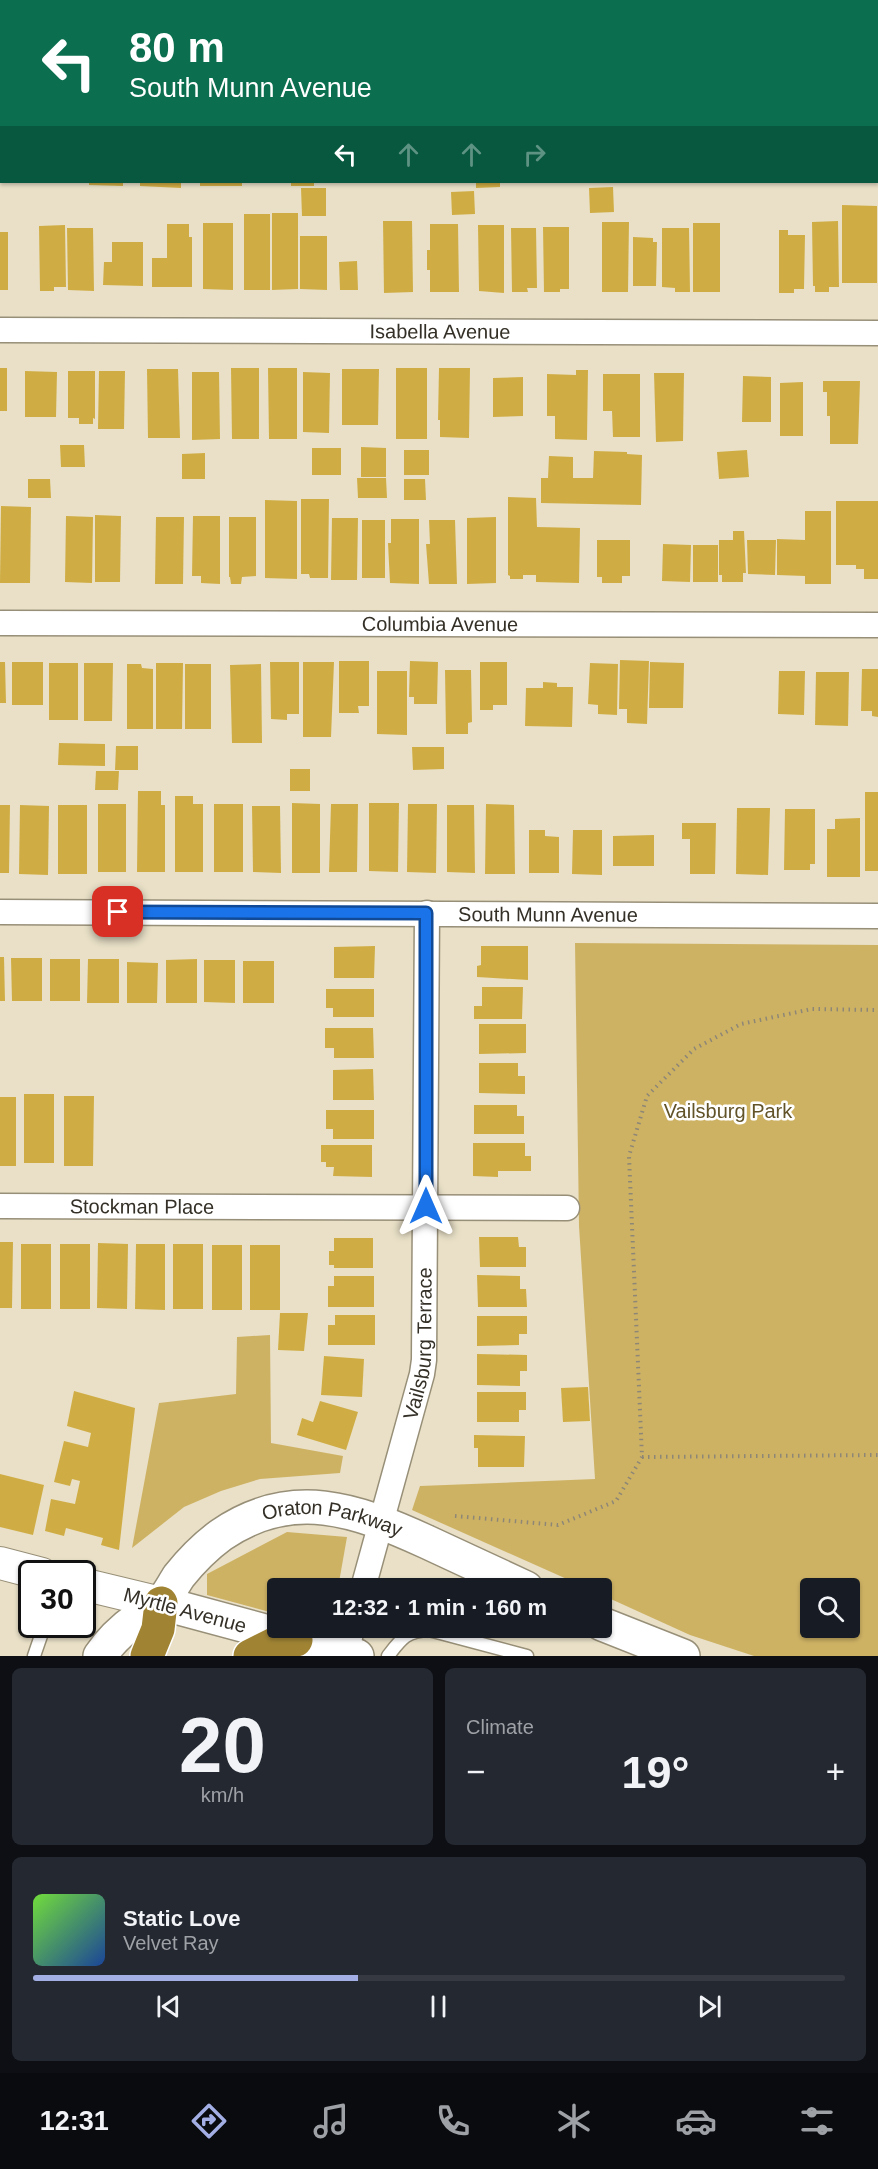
<!DOCTYPE html>
<meta charset="utf-8">
<style>
:root{--surface:#171b24;--page:#242831;--text:#f1f3f6;--muted:#9ea1a6;--line:#363941;--accent:#a3afe4}
body{margin:0;font-family:Arial,sans-serif;background:var(--page);color:var(--text);height:100vh;display:flex;flex-direction:column;font-size:22px;white-space:nowrap}
*{box-sizing:border-box;margin:0}
p{font-size:20px;color:var(--muted)}
.icon{flex:none;width:33px;height:33px;fill:none;stroke:currentColor;stroke-width:2;stroke-linecap:round;stroke-linejoin:round}
.map{position:relative;height:1656px;overflow:hidden}
.sheet{display:flex;flex-direction:column;gap:12px;padding:12px;background:#0d0f14;flex:1}
.sheet>*{flex:none}
.banner{position:absolute;left:0px;top:0px;width:879px;height:183px;box-shadow:0 2px 4px #0004;background:#0b6e4f;color:#fff;overflow:hidden}
.fabs{position:absolute;left:800px;top:1578px;display:grid;gap:12px}
.fabs a{display:grid;place-items:center;width:60px;height:60px;border-radius:6px;background:var(--surface);box-shadow:0 2px 4px #0004;font-size:30px}
.speed{position:absolute;left:18px;top:1560px;display:flex;gap:12px;font-size:30px;font-weight:700;text-align:center}
.speed>*{display:grid;place-content:center;width:78px;height:78px;border-radius:50%;background:var(--surface);box-shadow:0 2px 4px #0004;line-height:1}
.speed .limit{border:3px solid #111;border-radius:9px;background:#fff;color:#111}
.pin{position:absolute;display:grid;place-items:center;width:51px;height:51px;color:#fff;margin:-26px;border-radius:12px;box-shadow:0 3px 9px #0006}
.me{position:absolute;width:66px;margin:-33px;rotate:0deg;stroke-linejoin:round;filter:drop-shadow(0 0 4px #0008)}
.turn{display:flex;align-items:center;gap:21px;height:126px;padding:0 30px;font-size:27px}
.turn .icon{width:78px;height:78px;stroke-width:2.5}
.turn b{display:block;font-size:42px;line-height:51px}
.lanes{display:flex;align-items:center;height:57px;padding:0 30px;background:#0003;justify-content:center;gap:30px;direction:ltr}
.lanes .off{opacity:.35}
.big{font-size:45px;font-weight:700;line-height:1.1}
.sheet .widget{flex:1;display:flex;flex-direction:column;justify-content:center;gap:9px;min-width:0;padding:0 21px;border-radius:9px;background:var(--page)}
.sheet .dial{align-items:center;gap:0}
.dial b{font-size:78px;line-height:1}
.song{display:flex;align-items:center;gap:18px}
.cover{width:72px;height:72px;border-radius:9px;background:linear-gradient(135deg,hsl(100 70% 55%),hsl(220 70% 35%))}
.played{height:6px;border-radius:3px;background:linear-gradient(90deg,var(--accent) 40%,var(--line) 40%)}
.keys{display:flex;justify-content:space-around;direction:ltr}
.heat{display:flex;justify-content:space-between;align-items:center;font-size:33px;direction:ltr}
.sheet .tiles{flex:1;display:grid;gap:12px;grid-template-columns:1fr 1fr}
.widget:last-child{grid-column:span 2}
.trip{position:absolute;left:267px;top:1578px;width:345px;height:60px;border-radius:6px;background:var(--surface);box-shadow:0 2px 4px #0004;font-weight:700;line-height:60px;text-align:center}
.dock{display:flex;height:96px;justify-content:space-around;align-items:center;background:#090b0e;color:var(--muted)}
.dock .icon{width:42px;height:42px}
.dock .current{color:var(--accent)}
.dock b{font-size:27px;color:var(--text)}
.map>svg:first-child{display:block}
.green{fill:#ceb264;fill-rule:evenodd}
.building{fill:#d0ad44}
.lines{fill:none;stroke-linecap:round;stroke-linejoin:round}
.service-casing{stroke:#988f78;stroke-width:15}
.minor-casing{stroke:#988f78;stroke-width:27}
.tertiary-casing{stroke:#988f78;stroke-width:34}
.secondary-casing{stroke:#988f78;stroke-width:36}
.motorway-casing{stroke:#fff;stroke-width:36}
.path{stroke:#8e8776;stroke-width:4;stroke-dasharray:1.5 4.5;stroke-linecap:butt}
.service{stroke:#fff;stroke-width:12}
.minor{stroke:#fff;stroke-width:24}
.tertiary{stroke:#fff;stroke-width:32}
.secondary{stroke:#fff;stroke-width:33}
.motorway{stroke:#a08434;stroke-width:33}
.route-casing{stroke:#114b97;stroke-width:15}
.route{stroke:#1a73e8;stroke-width:10}
.labels{text-anchor:middle;stroke-width:5;stroke-linejoin:round;paint-order:stroke}
.street-label{font-size:20px;fill:#343027;stroke:#fff}
.park-label{font-size:20px;fill:#625329;stroke:#fff}
</style>
<div class="map">
<svg width="878" height="1656" viewBox="0 0 878 1656">
<rect width="100%" height="100%" fill="#e9e0c7"/>
<!-- green -->
<g class="green">
<path d="M575,943l303,2v711h-124l-64,-21 -88,-40v-7h-15l-175,-78 8,-24 175,-7 -16,-253zM849,1588v40h-39v-40z"/>
<polygon points="270,1335 271,1443 343,1456 340,1473 260,1479 221,1491 184,1507 132,1548 159,1403 236,1394 237,1337"/>
<polygon points="287,1532 347,1537 338,1588 278,1588 277,1614 207,1595 207,1574"/>
</g>
<!-- building -->
<g class="building">
<polygon points="89,182 123,182 123,186 89,185"/>
<polygon points="140,182 181,182 181,188 140,186"/>
<rect x="200" y="182" width="42" height="4"/>
<rect x="291" y="182" width="23" height="4"/>
<polygon points="476,182 500,182 500,187 476,188"/>
<polygon points="613,187 614,212 590,213 589,188"/>
<polygon points="301,188 326,188 326,216 302,216"/>
<polygon points="474,191 475,214 452,215 451,192"/>
<polygon points="842,205 877,206 877,283 842,283"/>
<polygon points="272,213 298,213 298,289 272,290"/>
<rect x="244" y="214" width="26" height="76"/>
<polygon points="383,221 412,221 413,292 384,293"/>
<polygon points="838,221 839,287 829,287 829,292 815,292 815,286 813,286 812,222"/>
<polygon points="602,222 629,222 628,292 602,292"/>
<polygon points="203,223 233,223 233,290 203,289"/>
<rect x="693" y="223" width="27" height="69"/>
<polygon points="167,224 189,224 189,237 192,237 192,287 152,287 152,258 167,258"/>
<polygon points="430,224 458,224 459,292 430,292 430,270 427,270 427,250 430,250"/>
<polygon points="65,225 66,287 54,287 54,291 40,291 39,226"/>
<polygon points="478,225 504,225 504,293 479,291"/>
<polygon points="543,227 569,227 569,289 560,289 560,292 544,292"/>
<polygon points="67,228 93,228 94,291 68,290"/>
<polygon points="511,228 536,228 537,288 527,288 528,292 512,292"/>
<polygon points="662,228 689,228 690,292 675,292 675,288 662,287"/>
<polygon points="779,230 788,230 788,235 805,235 804,289 794,289 794,293 779,293"/>
<rect x="0" y="232" width="8" height="58"/>
<polygon points="300,236 327,236 327,290 300,289"/>
<polygon points="633,237 653,238 653,242 657,242 656,286 633,286"/>
<polygon points="112,242 143,242 143,286 103,285 104,262 112,262"/>
<polygon points="357,261 358,290 340,290 339,262"/>
<rect x="0" y="368" width="7" height="43"/>
<polygon points="231,368 259,368 259,439 232,439"/>
<polygon points="268,368 297,368 297,439 269,439"/>
<rect x="396" y="368" width="31" height="71"/>
<polygon points="439,368 470,368 469,438 440,437 440,420 438,420"/>
<polygon points="147,369 178,369 180,438 148,438"/>
<polygon points="342,369 379,369 378,425 342,425"/>
<polygon points="576,370 588,370 587,440 555,439 555,416 547,416 547,374 576,375"/>
<polygon points="25,371 57,372 56,417 25,417"/>
<polygon points="68,371 95,371 95,419 93,418 93,424 79,424 79,418 68,418"/>
<polygon points="99,371 125,371 124,429 98,429"/>
<polygon points="192,372 219,372 220,439 192,440"/>
<polygon points="303,372 330,373 329,433 303,432"/>
<polygon points="654,373 684,373 683,441 656,442"/>
<polygon points="603,374 640,374 640,437 613,437 612,411 603,411"/>
<polygon points="743,376 771,377 771,422 742,422"/>
<polygon points="523,377 523,416 493,417 493,378"/>
<polygon points="823,381 860,381 858,444 830,444 830,416 827,416 827,392 823,392"/>
<polygon points="803,382 803,436 780,436 780,383"/>
<polygon points="60,445 84,445 85,467 61,467"/>
<polygon points="361,447 386,448 386,477 361,477"/>
<rect x="312" y="448" width="29" height="27"/>
<rect x="404" y="450" width="25" height="25"/>
<polygon points="747,450 749,477 719,479 717,452"/>
<polygon points="594,451 627,452 627,454 642,455 641,505 541,503 541,478 548,478 549,456 573,457 573,478 593,478"/>
<polygon points="205,453 205,479 182,479 182,454"/>
<polygon points="357,478 386,478 387,498 358,498"/>
<polygon points="28,479 50,479 51,498 28,498"/>
<polygon points="404,479 425,479 426,500 404,500"/>
<polygon points="508,497 536,498 537,527 580,528 579,583 536,582 536,575 523,575 523,579 510,579 510,576 508,575"/>
<polygon points="301,499 329,499 328,578 310,578 309,574 301,574"/>
<polygon points="265,500 297,501 297,579 265,578"/>
<polygon points="836,501 878,501 878,579 864,579 864,569 856,569 856,565 836,565"/>
<polygon points="1,506 31,507 30,583 0,583"/>
<polygon points="805,511 831,511 831,584 805,584 805,576 777,575 777,539 805,540"/>
<polygon points="95,515 121,516 120,582 95,582"/>
<polygon points="66,516 93,517 92,583 65,582"/>
<polygon points="193,516 220,516 220,584 201,583 201,576 192,576"/>
<polygon points="156,517 184,517 183,584 155,584"/>
<polygon points="229,517 256,517 256,576 242,577 241,584 231,584 230,577 229,577"/>
<polygon points="496,517 496,583 467,584 467,518"/>
<polygon points="332,518 358,518 357,580 331,580"/>
<polygon points="391,519 419,519 419,584 390,583 388,543 391,543"/>
<rect x="362" y="520" width="23" height="58"/>
<polygon points="429,520 455,520 457,584 429,584 426,544 430,544"/>
<polygon points="733,531 744,531 746,573 743,573 743,582 722,582 722,575 719,575 719,540 733,540"/>
<polygon points="597,540 630,540 630,576 622,576 622,583 602,583 602,577 597,577"/>
<polygon points="747,540 776,540 775,575 748,574"/>
<polygon points="663,544 691,545 690,582 662,581"/>
<rect x="693" y="545" width="25" height="37"/>
<polygon points="620,660 649,661 647,724 627,723 627,709 619,709"/>
<polygon points="339,661 369,661 369,706 358,706 359,713 339,713"/>
<polygon points="410,661 438,662 437,704 414,704 414,697 409,697"/>
<polygon points="0,662 5,662 6,703 0,703"/>
<rect x="12" y="662" width="31" height="43"/>
<polygon points="270,662 299,662 299,714 287,714 287,720 271,719"/>
<polygon points="303,662 334,662 331,737 303,737"/>
<polygon points="480,662 507,662 507,705 493,705 493,710 480,710"/>
<polygon points="650,662 684,663 683,708 649,708"/>
<rect x="49" y="663" width="29" height="57"/>
<polygon points="84,663 113,663 112,721 84,721"/>
<polygon points="156,663 183,663 182,729 156,729"/>
<polygon points="590,663 618,664 617,715 598,714 598,705 588,704"/>
<polygon points="127,664 141,664 142,668 153,669 153,729 127,729"/>
<rect x="185" y="664" width="26" height="65"/>
<polygon points="261,664 262,743 232,743 230,665"/>
<polygon points="862,669 878,669 878,717 872,716 872,711 861,711"/>
<polygon points="445,670 471,670 472,722 468,723 468,734 446,734"/>
<polygon points="377,671 407,671 407,735 377,734"/>
<polygon points="779,671 805,671 804,715 778,714"/>
<polygon points="816,672 849,672 848,726 815,725"/>
<polygon points="543,682 557,683 557,687 573,687 572,727 525,726 526,688 543,688"/>
<polygon points="59,743 105,744 105,766 58,765"/>
<polygon points="116,746 138,746 138,770 115,770"/>
<polygon points="412,747 444,747 444,769 413,770"/>
<rect x="290" y="769" width="20" height="22"/>
<polygon points="96,771 119,771 118,790 95,790"/>
<polygon points="138,791 161,791 161,805 165,805 165,872 137,872"/>
<rect x="865" y="792" width="13" height="79"/>
<polygon points="175,796 193,796 193,804 203,804 203,872 175,872"/>
<polygon points="292,803 320,804 320,873 292,873"/>
<polygon points="369,803 399,803 398,872 369,871"/>
<rect x="98" y="804" width="28" height="68"/>
<rect x="214" y="804" width="29" height="68"/>
<polygon points="331,804 358,804 357,872 329,872"/>
<polygon points="408,804 437,804 436,873 407,872"/>
<polygon points="486,804 514,805 515,874 485,874"/>
<polygon points="0,805 10,805 9,873 0,873"/>
<polygon points="20,805 49,806 48,875 19,874"/>
<rect x="58" y="805" width="29" height="69"/>
<polygon points="447,805 474,805 475,873 447,872"/>
<polygon points="252,806 280,806 281,873 253,872"/>
<polygon points="737,808 770,808 768,875 736,874"/>
<polygon points="785,809 815,809 815,864 810,864 810,870 784,870"/>
<polygon points="860,818 860,877 827,877 827,829 835,829 835,819"/>
<polygon points="682,823 716,823 715,874 690,874 690,839 682,839"/>
<polygon points="529,830 545,830 545,836 559,837 559,873 529,873"/>
<polygon points="573,830 602,830 602,875 572,874"/>
<polygon points="654,835 654,866 613,866 613,836"/>
<polygon points="375,946 374,978 334,978 334,947"/>
<polygon points="481,946 528,946 528,980 477,977 477,966 481,965"/>
<polygon points="0,957 4,957 5,1001 0,1001"/>
<polygon points="11,958 42,958 42,1001 12,1001"/>
<rect x="50" y="959" width="30" height="42"/>
<polygon points="88,959 119,959 119,1003 87,1003"/>
<polygon points="197,959 197,1003 166,1003 166,960"/>
<polygon points="204,960 235,960 235,1003 204,1002"/>
<rect x="243" y="961" width="31" height="42"/>
<polygon points="127,962 158,963 157,1003 127,1003"/>
<polygon points="482,987 523,987 522,1019 474,1019 474,1006 482,1006"/>
<polygon points="326,989 374,989 374,1017 333,1017 333,1008 326,1008"/>
<polygon points="479,1024 526,1024 526,1053 479,1054"/>
<polygon points="325,1028 373,1028 374,1058 334,1058 334,1048 325,1048"/>
<polygon points="479,1063 518,1063 518,1076 525,1076 525,1094 479,1093"/>
<polygon points="373,1069 374,1100 333,1100 333,1070"/>
<rect x="24" y="1094" width="30" height="69"/>
<polygon points="64,1096 94,1096 93,1166 64,1166"/>
<rect x="0" y="1097" width="16" height="69"/>
<polygon points="474,1105 517,1105 517,1116 524,1116 524,1134 474,1134"/>
<polygon points="326,1110 374,1110 374,1139 333,1139 333,1129 326,1129"/>
<polygon points="473,1143 525,1143 525,1156 531,1156 531,1171 498,1171 498,1177 473,1176"/>
<polygon points="321,1145 372,1145 372,1177 333,1176 334,1167 326,1167 326,1162 321,1162"/>
<polygon points="479,1237 518,1237 519,1247 526,1247 526,1267 480,1267"/>
<polygon points="334,1238 373,1238 373,1268 334,1268 334,1265 329,1265 329,1251 334,1251"/>
<polygon points="0,1242 13,1242 12,1308 0,1308"/>
<polygon points="98,1243 128,1244 127,1309 97,1308"/>
<rect x="21" y="1244" width="30" height="65"/>
<rect x="60" y="1244" width="30" height="65"/>
<polygon points="136,1244 165,1244 165,1310 135,1309"/>
<rect x="173" y="1244" width="30" height="65"/>
<rect x="212" y="1245" width="30" height="65"/>
<rect x="250" y="1245" width="30" height="65"/>
<polygon points="477,1275 520,1276 520,1289 526,1289 527,1307 478,1307"/>
<polygon points="334,1276 374,1276 374,1307 328,1307 328,1286 334,1286"/>
<polygon points="280,1313 308,1313 304,1351 278,1350"/>
<polygon points="335,1315 375,1315 375,1345 328,1345 328,1325 335,1325"/>
<polygon points="477,1316 527,1316 527,1334 519,1334 519,1345 477,1346"/>
<polygon points="477,1354 527,1355 527,1371 520,1371 520,1386 477,1385"/>
<polygon points="324,1356 364,1359 362,1397 321,1395"/>
<polygon points="588,1387 590,1421 563,1422 561,1388"/>
<polygon points="74,1391 135,1408 119,1550 101,1545 103,1538 66,1528 64,1536 45,1531 51,1499 75,1504 80,1481 72,1479 70,1486 54,1482 64,1441 88,1447 91,1433 67,1426"/>
<polygon points="477,1392 526,1392 526,1410 519,1410 519,1422 477,1422"/>
<polygon points="320,1401 358,1412 346,1450 297,1435 302,1418 313,1422"/>
<polygon points="474,1435 525,1436 524,1467 478,1467 478,1448 474,1448"/>
<polygon points="0,1474 44,1485 33,1535 0,1527"/>
</g>
<g class="lines">
<defs>
<g id="service">
<polyline points="34,1656 45,1624"/>
<path d="M388,1656c13,-17 18,-25 41,-26l98,26"/>
</g>
<g id="minor">
<polyline points="653,2 653,0"/>
<polyline points="0,42 2,42"/>
<path id="s1" d="M0,330l878,3"/>
<path id="s2" d="M0,623l878,2"/>
<path id="s3" d="M0,912l878,4"/>
<path id="s4" d="M0,1206l567,2"/>
<path id="s5" d="M363,1588l59,-214 2,-14 3,-447"/>
<polyline points="346,1656 352,1628"/>
</g>
<g id="tertiary">
<polyline points="0,1563 42,1574"/>
<polyline points="82,1584 161,1603"/>
</g>
<g id="secondary">
<polyline points="161,1603 357,1656"/>
<polyline points="602,1624 683,1656"/>
<path id="s6" d="M100,1656c10,-15 24,-28 38,-38 7,-5 17,-9 23,-15 7,-8 12,-18 18,-27 12,-15 27,-30 42,-41 71,-49 136,-25 206,7 33,15 66,31 99,46"/>
</g>
<g id="motorway">
<polyline points="147,1656 158,1629 161,1603"/>
<polyline points="250,1656 272,1645 296,1640"/>
</g>
</defs>
<!-- service casing -->
<use href="#service" class="service-casing"/>
<!-- minor casing -->
<use href="#minor" class="minor-casing"/>
<!-- tertiary casing -->
<use href="#tertiary" class="tertiary-casing"/>
<!-- secondary casing -->
<use href="#secondary" class="secondary-casing"/>
<!-- motorway casing -->
<use href="#motorway" class="motorway-casing"/>
<!-- path -->
<g class="path">
<polyline points="642,1457 878,1455"/>
<polyline points="455,1516 558,1525 616,1501 642,1457 629,1156 647,1096 694,1049 741,1024 812,1009 878,1010"/>
</g>
<!-- service -->
<use href="#service" class="service"/>
<!-- minor -->
<use href="#minor" class="minor"/>
<!-- tertiary -->
<use href="#tertiary" class="tertiary"/>
<!-- secondary -->
<use href="#secondary" class="secondary"/>
<!-- motorway -->
<use href="#motorway" class="motorway"/>
</g>
<g class="lines">
<defs>
<polyline id="route" points="118,912 426,913 426,1206"/>
</defs>
<!-- route casing -->
<use href="#route" class="route-casing"/>
<!-- route -->
<use href="#route" class="route"/>
</g>
<g class="labels">
<!-- street labels -->
<g class="street-label">
<text dy="7" stroke="none"><textPath href="#s1" startOffset="440">Isabella Avenue</textPath></text>
<text dy="7" stroke="none"><textPath href="#s2" startOffset="440">Columbia Avenue</textPath></text>
<text dy="7" stroke="none"><textPath href="#s3" startOffset="548">South Munn Avenue</textPath></text>
<text dy="7" stroke="none"><textPath href="#s4" startOffset="142">Stockman Place</textPath></text>
<text dy="7" stroke="none"><textPath href="#s5" startOffset="252">Vailsburg Terrace</textPath></text>
<text dy="7" stroke="none"><textPath href="#s6" startOffset="291">Oraton Parkway</textPath></text>
<text transform="translate(185 1610) rotate(15)" y="7">Myrtle Avenue</text>
</g>
<!-- park labels -->
<g class="park-label">
<text x="728" y="1118">Vailsburg Park</text>
</g>
</g>
</svg>
<div class="fabs">
<a><svg class="icon" aria-label="search" viewBox="0 0 24 24"><circle cx="10" cy="10" r="6"/><path d="M15 15l6 6"/></svg></a>
</div>
<div class="speed"><div class="limit">30</div></div>
<div class="pin" style="left:118px;top:912px;background:#d93025"><svg class="icon" aria-label="arrive" viewBox="0 0 24 24"><path d="M6 21V4h12l-3 4 3 4H6"/></svg></div>
<svg class="me" style="left:426px;top:1206px" viewBox="-20 -20 40 40"><path d="M0-17L14 15 0 8-14 15z" fill="#1a73e8" stroke="#fff" stroke-width="4"/></svg>
<div class="trip">12:32 · 1 min · 160 m</div>
<div class="banner">
<div class="turn"><svg class="icon" aria-label="left" viewBox="0 0 24 24"><path d="M17 20v-9H6M10 6l-5 5 5 5"/></svg><div><b>80 m</b>South Munn Avenue</div></div>
<div class="lanes"><svg class="icon" aria-label="left" viewBox="0 0 24 24"><path d="M17 20v-9H6M10 6l-5 5 5 5"/></svg><svg class="icon off" aria-label="ahead" viewBox="0 0 24 24"><path d="M12 20V5M6 11l6-6 6 6"/></svg><svg class="icon off" aria-label="ahead" viewBox="0 0 24 24"><path d="M12 20V5M6 11l6-6 6 6"/></svg><svg class="icon off" aria-label="right" viewBox="0 0 24 24"><path d="M7 20v-9h11M14 6l5 5-5 5"/></svg></div>
</div>
</div>
<section class="sheet">
<div class="tiles">
<div class="widget dial"><b>20</b><p>km/h</p></div>
<div class="widget"><p>Climate</p>
<div class="heat"><a>−</a><b class="big">19°</b><a>+</a></div>
</div>
<div class="widget">
<div class="song"><i class="cover"></i><div><b>Static Love</b><p>Velvet Ray</p></div></div>
<div class="played"></div>
<div class="keys"><svg class="icon" aria-label="previous" viewBox="0 0 24 24"><path d="M18 5L8 12l10 7zM5 5v14"/></svg><svg class="icon" aria-label="pause" viewBox="0 0 24 24"><path d="M8 5v14M16 5v14"/></svg><svg class="icon" aria-label="next" viewBox="0 0 24 24"><path d="M6 5l10 7-10 7zM19 5v14"/></svg></div>
</div>
</div>
</section>
<nav class="dock">
<b>12:31</b>
<svg class="icon current" aria-label="directions" viewBox="0 0 24 24"><path d="M12 3l9 9-9 9-9-9zM9 14v-3h6M13 9l2 2-2 2"/></svg>
<svg class="icon" aria-label="music" viewBox="0 0 24 24"><path d="M9 18V5l10-2v13"/><circle cx="6" cy="18" r="3"/><circle cx="16" cy="16" r="3"/></svg>
<svg class="icon" aria-label="phone" viewBox="0 0 24 24"><path d="M5 4h4l2 5-3 2q2 4 5 5l2-3 5 2v4C11 20 4 13 5 4z"/></svg>
<svg class="icon" aria-label="climate" viewBox="0 0 24 24"><path d="M12 3v18M4 7l16 10M4 17L20 7"/></svg>
<svg class="icon" aria-label="car" viewBox="0 0 24 24"><path d="M5 17H2v-5l4-1 3-4h7l3 4 3 1v5h-3M9 17h6M6 11h13"/><circle cx="7" cy="17" r="2"/><circle cx="17" cy="17" r="2"/></svg>
<svg class="icon" aria-label="filters" viewBox="0 0 24 24"><path d="M4 7h16M4 17h16"/><circle cx="9" cy="7" r="2"/><circle cx="15" cy="17" r="2"/></svg>
</nav>
